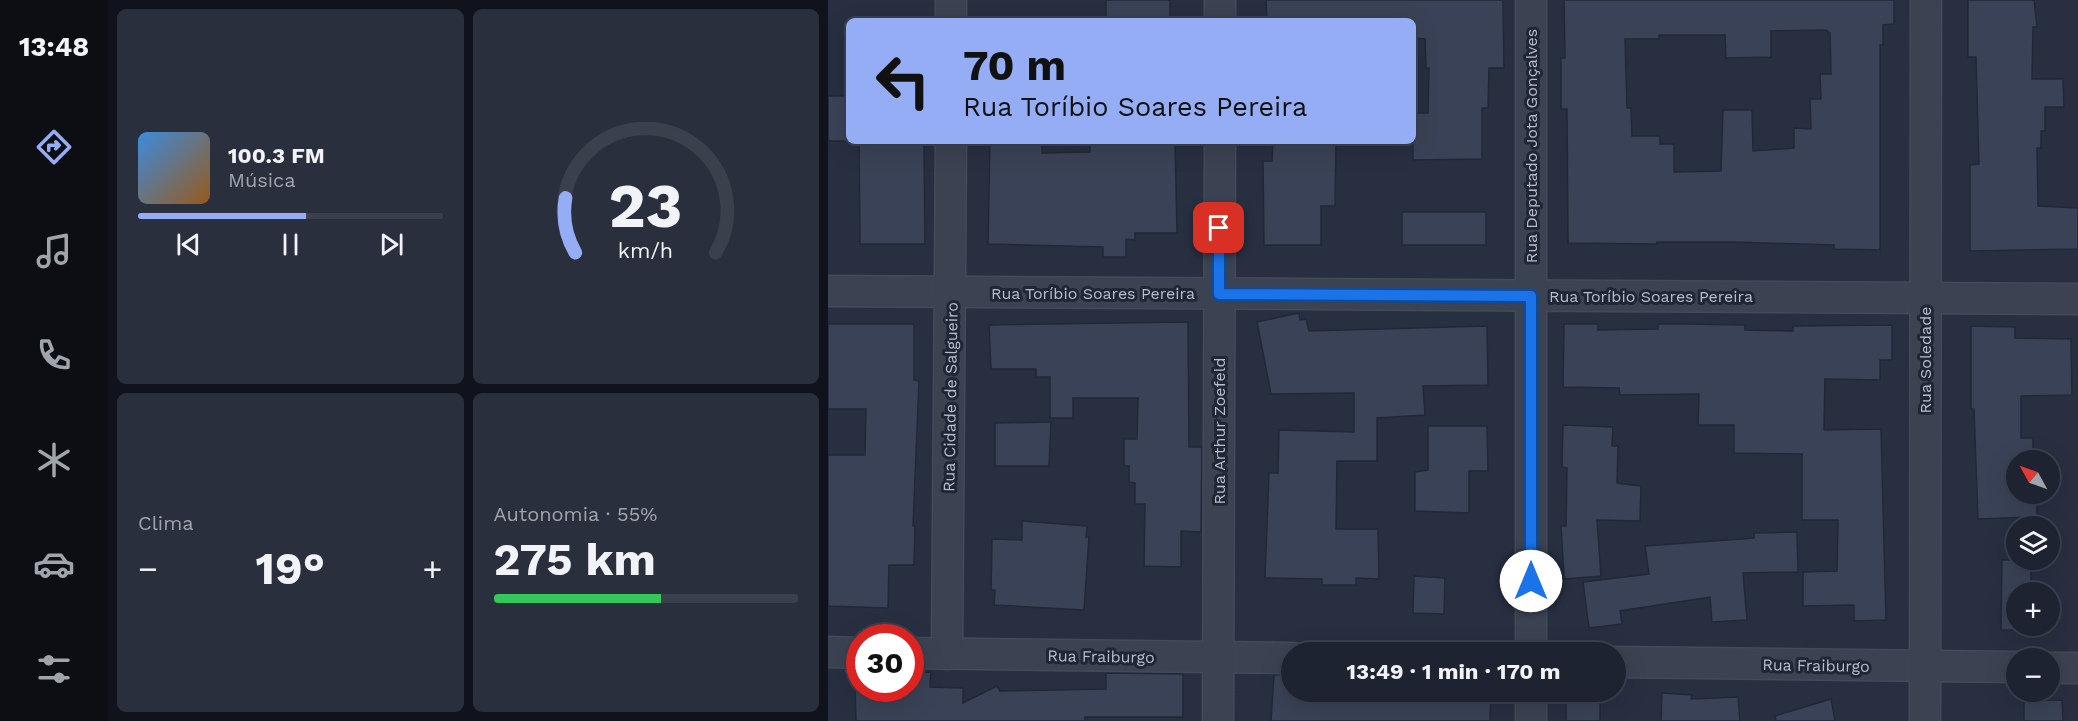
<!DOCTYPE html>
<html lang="pt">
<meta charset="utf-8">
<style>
:root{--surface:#1d2331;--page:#2a2f3d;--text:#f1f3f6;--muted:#a0a4ab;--line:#3b404d;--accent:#94adf4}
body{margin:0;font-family:"Work Sans",sans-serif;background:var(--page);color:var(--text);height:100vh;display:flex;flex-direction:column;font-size:22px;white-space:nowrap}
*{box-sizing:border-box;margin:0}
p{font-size:20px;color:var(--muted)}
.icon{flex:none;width:33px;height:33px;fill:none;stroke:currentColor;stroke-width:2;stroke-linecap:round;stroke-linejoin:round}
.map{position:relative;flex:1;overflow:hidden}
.side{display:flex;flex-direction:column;gap:9px;padding:9px;background:#10131b;width:720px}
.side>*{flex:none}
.guide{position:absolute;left:18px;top:18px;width:570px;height:126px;border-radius:9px;box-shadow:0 6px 24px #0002,0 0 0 2px var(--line);background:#94adf4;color:#111;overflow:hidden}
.needle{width:39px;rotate:310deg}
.fabs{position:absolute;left:1178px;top:450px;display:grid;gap:12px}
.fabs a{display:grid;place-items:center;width:54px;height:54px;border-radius:50%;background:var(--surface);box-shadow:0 6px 24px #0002,0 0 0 2px var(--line);font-size:30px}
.speed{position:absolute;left:18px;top:624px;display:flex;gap:12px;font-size:30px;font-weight:700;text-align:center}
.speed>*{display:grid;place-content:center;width:78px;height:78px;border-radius:50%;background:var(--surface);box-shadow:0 6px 24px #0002,0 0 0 2px var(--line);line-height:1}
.speed .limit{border:9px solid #d22;background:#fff;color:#111}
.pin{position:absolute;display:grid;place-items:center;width:51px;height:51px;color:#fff;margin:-26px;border-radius:12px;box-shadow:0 3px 9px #0006}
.me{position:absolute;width:66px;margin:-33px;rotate:0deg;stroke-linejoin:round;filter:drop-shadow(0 0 4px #0008)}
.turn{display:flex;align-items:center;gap:21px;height:126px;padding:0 18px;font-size:27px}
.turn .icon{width:78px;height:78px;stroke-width:2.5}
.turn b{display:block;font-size:42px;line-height:51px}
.big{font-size:45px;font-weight:700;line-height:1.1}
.side .tile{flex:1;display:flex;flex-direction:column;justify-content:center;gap:9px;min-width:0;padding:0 21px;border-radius:9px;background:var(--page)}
.side .dial{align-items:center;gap:0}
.dial svg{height:156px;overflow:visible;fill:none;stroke:var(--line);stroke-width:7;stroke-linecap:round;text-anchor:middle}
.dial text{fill:var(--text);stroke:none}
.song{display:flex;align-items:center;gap:18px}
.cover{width:72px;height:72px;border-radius:9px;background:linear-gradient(135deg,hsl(210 70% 55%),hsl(30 70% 35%))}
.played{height:6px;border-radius:3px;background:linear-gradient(90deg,var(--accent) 55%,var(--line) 55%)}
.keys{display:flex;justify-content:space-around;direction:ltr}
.heat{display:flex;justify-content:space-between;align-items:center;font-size:33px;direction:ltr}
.charge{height:9px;border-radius:4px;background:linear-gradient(90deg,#34c759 55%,var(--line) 0)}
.side .tiles{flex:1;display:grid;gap:9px;grid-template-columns:repeat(2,1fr)}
.trip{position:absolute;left:453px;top:642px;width:345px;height:60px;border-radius:30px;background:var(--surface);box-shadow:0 6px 24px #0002,0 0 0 2px var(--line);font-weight:700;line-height:60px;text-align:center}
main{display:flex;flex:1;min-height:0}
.dock{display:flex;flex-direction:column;width:108px;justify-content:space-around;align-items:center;background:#0c0e14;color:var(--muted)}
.dock .icon{width:42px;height:42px}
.dock .selected{color:var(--accent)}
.dock b{font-size:27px;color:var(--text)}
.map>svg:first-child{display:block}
.building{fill:#3a4257;stroke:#222838;stroke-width:1.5;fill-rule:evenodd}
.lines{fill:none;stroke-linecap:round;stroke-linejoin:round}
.street-casing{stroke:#454a5a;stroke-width:33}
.street{stroke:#3b4251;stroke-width:30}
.route-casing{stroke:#114b97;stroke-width:15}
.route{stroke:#1a73e8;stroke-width:10}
.labels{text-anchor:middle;stroke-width:6;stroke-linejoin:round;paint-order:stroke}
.street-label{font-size:16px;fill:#b8bdcb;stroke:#202636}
</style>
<main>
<nav class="dock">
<b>13:48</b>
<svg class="icon selected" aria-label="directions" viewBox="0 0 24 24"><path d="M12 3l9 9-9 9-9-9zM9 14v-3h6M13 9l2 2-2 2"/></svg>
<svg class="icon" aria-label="music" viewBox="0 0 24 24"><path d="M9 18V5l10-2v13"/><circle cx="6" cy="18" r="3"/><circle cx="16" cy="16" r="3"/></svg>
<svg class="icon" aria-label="phone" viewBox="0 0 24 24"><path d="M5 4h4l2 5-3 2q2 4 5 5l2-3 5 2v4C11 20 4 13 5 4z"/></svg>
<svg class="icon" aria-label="climate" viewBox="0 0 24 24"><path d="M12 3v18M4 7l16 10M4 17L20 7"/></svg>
<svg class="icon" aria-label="car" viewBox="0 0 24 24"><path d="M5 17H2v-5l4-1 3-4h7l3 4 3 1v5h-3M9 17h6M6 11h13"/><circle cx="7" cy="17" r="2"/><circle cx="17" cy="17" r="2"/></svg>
<svg class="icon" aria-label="filters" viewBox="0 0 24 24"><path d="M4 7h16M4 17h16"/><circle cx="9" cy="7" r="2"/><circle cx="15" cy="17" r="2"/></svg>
</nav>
<section class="side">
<div class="tiles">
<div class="tile">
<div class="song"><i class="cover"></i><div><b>100.3 FM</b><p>Música</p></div></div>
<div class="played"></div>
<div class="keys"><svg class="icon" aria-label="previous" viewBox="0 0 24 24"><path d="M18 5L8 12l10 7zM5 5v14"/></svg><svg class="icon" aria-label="pause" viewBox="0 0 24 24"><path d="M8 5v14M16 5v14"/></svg><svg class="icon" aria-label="next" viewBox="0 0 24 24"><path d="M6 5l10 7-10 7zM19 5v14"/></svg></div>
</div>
<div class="tile dial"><svg viewBox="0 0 100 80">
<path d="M14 69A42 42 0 1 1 86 69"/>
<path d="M14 69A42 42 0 0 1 9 41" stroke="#94adf4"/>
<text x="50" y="56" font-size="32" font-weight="700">23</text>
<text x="50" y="72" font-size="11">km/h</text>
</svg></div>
<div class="tile"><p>Clima</p>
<div class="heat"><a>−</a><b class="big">19°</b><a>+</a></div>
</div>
<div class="tile"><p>Autonomia · 55%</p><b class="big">275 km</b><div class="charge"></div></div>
</div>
</section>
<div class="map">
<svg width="1250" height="721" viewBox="0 0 1250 721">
<rect width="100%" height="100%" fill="#272f41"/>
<!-- building -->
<g class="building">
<rect x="278" y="0" width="64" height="21"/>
<polygon points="438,0 675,0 676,68 661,68 660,108 654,108 654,159 585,160 585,113 600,113 601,68 598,68 597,39 585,38 585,21 439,21"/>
<path d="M736,0h330v24l-11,1v20h-3v205l-46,-1v-4l-101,-3h-76v2l-89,-1 -1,-134h-6v-51h4zM998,30l4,3 1,41h-11l1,25h-11l1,30 -17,-1v20l-41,3 -1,-41h-29l-2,61 -47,1v-28h-14v-8h-28l-1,-28h-4l-2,-69h34v-4h66l1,23 45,-1v-26z"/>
<polygon points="1140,0 1206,0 1209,27 1205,27 1204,79 1235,79 1236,107 1217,107 1217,131 1213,131 1213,148 1209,148 1210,206 1250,208 1250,249 1142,251 1142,165 1151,164 1148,57 1140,57"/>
<rect x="0" y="96" width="21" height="45"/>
<polygon points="31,141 96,141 97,244 32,244"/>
<polygon points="162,141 214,141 214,153 262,152 262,141 347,141 349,233 307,233 307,240 298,239 298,257 275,257 275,247 160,244"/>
<polygon points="445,141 508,141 507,206 493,206 493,245 436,245 435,161 444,161"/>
<rect x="574" y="212" width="84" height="33"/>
<polygon points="471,313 472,320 478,319 481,331 659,326 660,385 595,386 597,415 549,418 549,461 509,461 508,529 550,529 551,579 528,578 528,585 494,585 494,579 437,578 441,473 450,473 451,430 526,432 526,393 443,394 429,322"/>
<polygon points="360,322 361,447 374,447 373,532 353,531 353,567 316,566 317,504 307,504 307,483 301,482 301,466 296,466 296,439 309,439 310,398 245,398 245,418 222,418 222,377 208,377 208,369 163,369 161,325"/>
<polygon points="0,324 86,324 86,380 91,381 85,526 87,526 86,565 61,565 60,608 0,606 0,455 37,455 38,409 0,409"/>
<polygon points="736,324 770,324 770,330 830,329 830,324 858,324 917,325 917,330 965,331 965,326 1064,325 1064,360 1052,360 1052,380 997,379 996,430 1053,429 1058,620 1026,621 1026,605 975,606 975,572 1009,571 1010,520 974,520 974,454 906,453 906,425 870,425 871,394 792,395 791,388 735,387"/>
<path d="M1143,326l44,1v11l56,1 1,56 -51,1v42h12v20h17v36h-13v23l-59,2 -4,-110h-3zM1188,460h33v34h-33z"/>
<polygon points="223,422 221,466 167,466 167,423"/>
<polygon points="735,425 785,427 784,446 790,446 789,483 813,486 812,521 769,520 773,576 736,579 733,526 738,526 739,468 734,467"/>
<polygon points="600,426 659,426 660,471 641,471 641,513 587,511 587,472 600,470"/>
<polygon points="194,521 259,526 258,537 261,537 256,610 166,605 167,590 163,590 164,539 194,540"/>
<polygon points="969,532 970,572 915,573 919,620 884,622 882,597 792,611 794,624 761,628 755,582 821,574 817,546 926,538 926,533"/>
<polygon points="1174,560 1203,560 1203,592 1188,592 1188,626 1203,626 1203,630 1173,630"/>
<polygon points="586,576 617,578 616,614 585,613"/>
<polygon points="103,672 102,687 135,688 135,703 169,686 172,691 278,689 278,673 355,674 355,717 257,717 257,721 28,721 27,688 82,688 82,673"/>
<polygon points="446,675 464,675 464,692 663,692 662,721 443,721"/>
<rect x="738" y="692" width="34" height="29"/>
<polygon points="834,693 864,695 863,699 910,697 912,721 833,721"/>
<polygon points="1003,699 1007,721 948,721 947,716"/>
<polygon points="1234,700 1235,721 1196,721 1196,701"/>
</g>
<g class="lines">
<defs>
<g id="street">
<polyline points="703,0 703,652"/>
<polyline points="123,21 123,0"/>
<polyline points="392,21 392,0"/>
<polyline points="0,291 1250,299"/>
<polyline points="0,652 32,653"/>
<polyline points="82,653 464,658"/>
<polyline points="119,654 123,141"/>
<polyline points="788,662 1188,667"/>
<polyline points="1221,668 1250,668"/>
<polyline points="703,692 703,721"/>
<polyline points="390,721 392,141"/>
<polyline points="1097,721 1098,0"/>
</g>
</defs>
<!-- street casing -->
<use href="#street" class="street-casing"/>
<!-- street -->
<use href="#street" class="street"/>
</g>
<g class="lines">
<defs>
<polyline id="route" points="391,228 391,294 703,296 703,581"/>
</defs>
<!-- route casing -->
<use href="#route" class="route-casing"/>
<!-- route -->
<use href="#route" class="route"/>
</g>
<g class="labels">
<!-- street labels -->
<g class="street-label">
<text transform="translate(703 146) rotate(-90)" y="6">Rua Deputado Jota Gonçalves</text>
<text x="265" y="299">Rua Toríbio Soares Pereira</text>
<text x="823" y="302">Rua Toríbio Soares Pereira</text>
<text transform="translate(1097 360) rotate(-90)" y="6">Rua Soledade</text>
<text transform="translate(122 397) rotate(-89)" y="6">Rua Cidade de Salgueiro</text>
<text transform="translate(391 431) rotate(-90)" y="6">Rua Arthur Zoefeld</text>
<text transform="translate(273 656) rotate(1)" y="6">Rua Fraiburgo</text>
<text transform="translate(988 665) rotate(1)" y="6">Rua Fraiburgo</text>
</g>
</g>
</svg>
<div class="fabs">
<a><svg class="needle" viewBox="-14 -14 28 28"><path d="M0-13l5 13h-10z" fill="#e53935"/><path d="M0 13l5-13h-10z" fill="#a0a4ab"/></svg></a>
<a><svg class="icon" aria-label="layers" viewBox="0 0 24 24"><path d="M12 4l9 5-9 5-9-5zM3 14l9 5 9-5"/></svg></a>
<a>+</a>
<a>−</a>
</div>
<div class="speed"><div class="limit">30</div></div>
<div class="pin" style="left:391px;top:228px;background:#d93025"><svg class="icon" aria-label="arrive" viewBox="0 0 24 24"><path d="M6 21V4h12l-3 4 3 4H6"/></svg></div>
<svg class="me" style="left:703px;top:581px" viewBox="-20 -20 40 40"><circle r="19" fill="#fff"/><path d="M0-13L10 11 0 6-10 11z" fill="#1a73e8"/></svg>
<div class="trip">13:49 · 1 min · 170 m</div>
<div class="guide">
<div class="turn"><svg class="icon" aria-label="left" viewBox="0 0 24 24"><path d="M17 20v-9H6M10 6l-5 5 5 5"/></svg><div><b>70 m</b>Rua Toríbio Soares Pereira</div></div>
</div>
</div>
</main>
